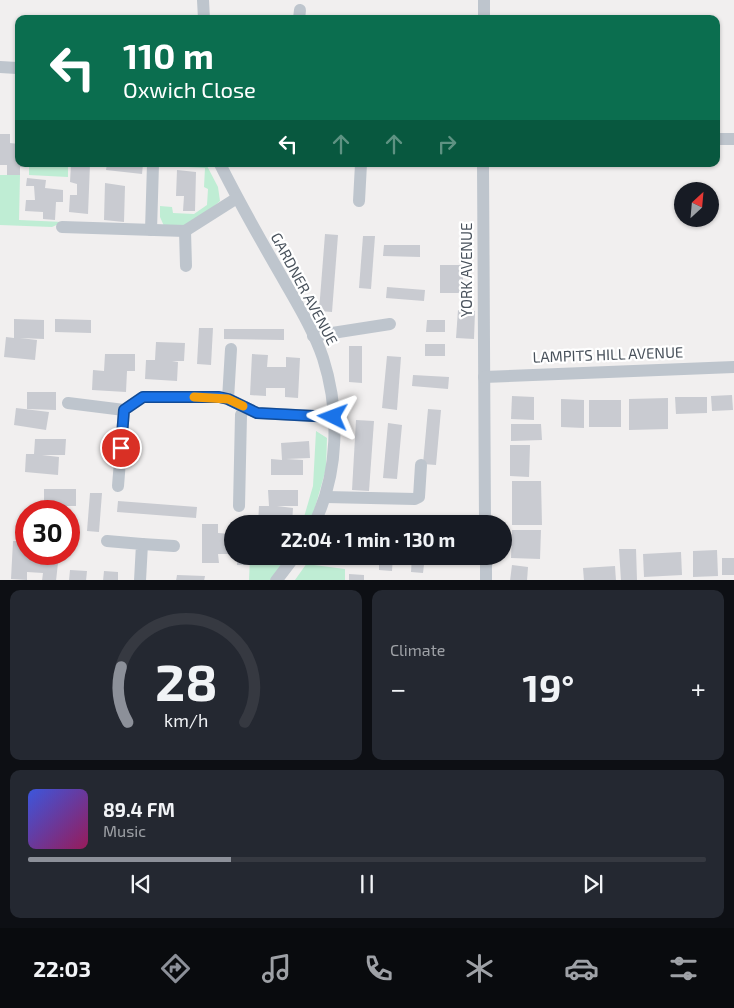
<!DOCTYPE html>
<meta charset="utf-8">
<style>
:root{--surface:#171b24;--page:#242831;--text:#f1f3f6;--muted:#9ea1a6;--line:#363941;--accent:#8c9099}
body{margin:0;font-family:"Exo 2",sans-serif;background:var(--page);color:var(--text);height:100vh;display:flex;flex-direction:column;font-size:19px;white-space:nowrap}
*{box-sizing:border-box;margin:0}
p{font-size:16px;color:var(--muted)}
.icon{flex:none;width:28px;height:28px;fill:none;stroke:currentColor;stroke-width:2;stroke-linecap:round;stroke-linejoin:round}
.map{position:relative;height:580px;overflow:hidden}
.drawer{display:flex;flex-direction:column;gap:10px;padding:10px;background:#0d0f14;flex:1}
.drawer>*{flex:none}
.hud{position:absolute;left:15px;top:15px;width:705px;height:152px;border-radius:10px;box-shadow:0 1px 4px #0004;background:#0b6e4f;color:#fff;overflow:hidden}
.needle{width:32px;rotate:26deg}
.tools{position:absolute;left:674px;top:182px;display:grid;gap:10px}
.tools a{display:grid;place-items:center;width:45px;height:45px;border-radius:50%;background:var(--surface);box-shadow:0 1px 4px #0004;font-size:25px}
.speed{position:absolute;left:15px;top:500px;display:flex;gap:10px;font-size:25px;font-weight:700;text-align:center}
.speed>*{display:grid;place-content:center;width:65px;height:65px;border-radius:50%;background:var(--surface);box-shadow:0 1px 4px #0004;line-height:1}
.speed .limit{border:8px solid #d22;background:#fff;color:#111}
.pin{position:absolute;display:grid;place-items:center;width:42px;height:42px;color:#fff;margin:-21px;border:2px solid #fff;border-radius:50%;box-shadow:0 1px 5px #0007}
.me{position:absolute;width:55px;margin:-28px;rotate:273deg;stroke-linejoin:round;filter:drop-shadow(0 0 4px #0008)}
.turn{display:flex;align-items:center;gap:18px;height:105px;padding:0 25px;font-size:22px}
.turn .icon{width:65px;height:65px;stroke-width:2.5}
.turn b{display:block;font-size:35px;line-height:42px}
.lanes{display:flex;align-items:center;height:48px;padding:0 25px;background:#0003;justify-content:center;gap:25px;direction:ltr}
.lanes .off{opacity:.35}
.big{font-size:38px;font-weight:700;line-height:1.1}
.drawer .widget{flex:1;display:flex;flex-direction:column;justify-content:center;gap:8px;min-width:0;padding:0 18px;border-radius:10px;background:var(--page)}
.drawer .dial{align-items:center;gap:0}
.dial svg{height:130px;overflow:visible;fill:none;stroke:var(--line);stroke-width:7;stroke-linecap:round;text-anchor:middle}
.dial text{fill:var(--text);stroke:none}
.song{display:flex;align-items:center;gap:15px}
.cover{width:60px;height:60px;border-radius:8px;background:linear-gradient(135deg,hsl(230 70% 55%),hsl(330 70% 35%))}
.played{height:5px;border-radius:2px;background:linear-gradient(90deg,var(--accent) 30%,var(--line) 30%)}
.keys{display:flex;justify-content:space-around;direction:ltr}
.heat{display:flex;justify-content:space-between;align-items:center;font-size:28px;direction:ltr}
.drawer .tiles{flex:1;display:grid;gap:10px;grid-template-columns:1fr 1fr}
.widget:last-child{grid-column:span 2}
.trip{position:absolute;left:224px;top:515px;width:288px;height:50px;border-radius:25px;background:var(--surface);box-shadow:0 1px 4px #0004;font-weight:700;line-height:50px;text-align:center}
.menu{display:flex;height:80px;justify-content:space-around;align-items:center;background:#090b0e;color:var(--muted)}
.menu .icon{width:35px;height:35px}
.menu .active{color:var(--accent)}
.menu b{font-size:22px;color:var(--text)}
.map>svg:first-child{display:block}
.green{fill:#bfedd4}
.building{fill:#c9cbd1}
.lines{fill:none;stroke-linecap:round;stroke-linejoin:round}
.minor{stroke:#bec5cd;stroke-width:12}
.route-casing{stroke:#114b97;stroke-width:12}
.route{stroke:#1a73e8;stroke-width:9}
.slow{stroke:#f59e0b;stroke-width:9}
.labels{text-anchor:middle;stroke-width:4.5;stroke-linejoin:round;paint-order:stroke}
.street-label{font-size:15px;fill:#48515b;stroke:#fff}
</style>
<div class="map">
<svg width="734" height="581" viewBox="0 0 734 581">
<rect width="100%" height="100%" fill="#f1efef"/>
<!-- green -->
<g class="green">
<polygon points="29,164 68,164 68,177 29,175"/>
<polygon points="188,164 206,164 218,187 220,201 185,231 164,226 160,217 160,206 172,207 173,213 194,214 207,205 208,189 204,187 205,168 188,167"/>
<polygon points="0,175 20,175 19,220 63,222 52,227 0,225"/>
<polygon points="316,431 327,438 326,469 312,518 309,524 302,524 313,486"/>
<polygon points="250,556 290,556 271,580 249,581"/>
<polygon points="312,556 319,556 314,565 345,569 345,580 295,580"/>
</g>
<!-- building -->
<g class="building">
<polygon points="0,134 10,134 10,143 19,144 19,164 26,164 26,167 20,167 20,175 7,175 7,165 0,165"/>
<polygon points="71,164 90,164 88,214 69,212 70,195 77,195 77,184 70,182"/>
<polygon points="107,164 143,164 142,174 106,170"/>
<polygon points="177,170 196,172 195,211 183,211 184,196 176,196"/>
<polygon points="27,178 46,180 45,188 63,190 63,202 56,202 55,220 43,219 43,212 25,211 26,200 35,200 34,186 26,186"/>
<polygon points="105,183 125,186 124,222 104,220"/>
<polygon points="325,234 338,235 332,312 319,311"/>
<polygon points="363,236 375,236 371,289 359,288"/>
<polygon points="384,245 420,245 420,257 383,256"/>
<rect x="440" y="265" width="23" height="28"/>
<polygon points="387,287 425,290 424,301 386,298"/>
<polygon points="458,310 475,311 474,339 456,338"/>
<polygon points="14,319 44,320 44,339 20,338 37,340 35,360 4,357 6,337 14,338"/>
<polygon points="55,319 91,320 91,333 55,332"/>
<polygon points="427,320 445,320 445,332 426,332"/>
<polygon points="199,328 213,328 211,365 197,364"/>
<polygon points="224,329 284,329 284,340 224,339"/>
<polygon points="156,342 185,343 184,361 172,361 178,362 177,381 145,379 146,360 155,360"/>
<rect x="425" y="344" width="20" height="12"/>
<polygon points="349,346 362,346 362,383 349,382"/>
<polygon points="105,354 135,354 135,371 127,371 126,392 92,390 93,370 104,371"/>
<polygon points="252,354 268,355 267,367 286,367 286,357 300,358 298,398 285,397 285,388 266,388 266,396 250,395"/>
<polygon points="387,356 401,357 397,410 382,408"/>
<polygon points="413,375 449,377 448,389 412,386"/>
<polygon points="27,392 56,392 56,410 27,409"/>
<polygon points="732,395 733,410 712,411 711,396"/>
<polygon points="512,396 534,397 534,420 511,419"/>
<polygon points="675,397 707,397 707,413 676,414"/>
<polygon points="668,398 668,429 629,430 629,399"/>
<polygon points="561,399 584,400 584,428 561,427"/>
<rect x="589" y="400" width="32" height="27"/>
<polygon points="16,408 49,412 46,430 14,425"/>
<polygon points="428,409 441,410 436,465 423,464"/>
<polygon points="356,420 374,421 369,491 352,490"/>
<polygon points="388,423 402,425 397,479 383,478"/>
<polygon points="511,424 541,424 542,440 511,441"/>
<polygon points="35,439 66,439 65,455 42,455 59,457 58,475 25,472 26,454 34,454"/>
<polygon points="309,441 310,458 286,459 303,460 303,475 271,475 271,459 282,460 281,443"/>
<polygon points="510,445 530,445 529,477 510,476"/>
<polygon points="512,481 541,481 542,525 512,525"/>
<polygon points="44,489 76,489 76,506 67,506 67,511 36,511 36,505 44,505"/>
<polygon points="268,490 298,490 298,506 277,506 293,508 292,524 258,524 259,506 269,506"/>
<polygon points="90,493 102,493 99,532 87,531"/>
<polygon points="118,501 197,507 196,518 117,512"/>
<polygon points="202,524 218,524 218,533 232,534 232,554 218,554 219,563 202,563"/>
<polygon points="512,530 541,530 540,559 511,558"/>
<polygon points="13,541 26,541 26,554 59,554 56,581 42,581 43,573 27,572 27,580 11,579"/>
<polygon points="619,549 636,549 637,581 621,581"/>
<polygon points="717,550 718,576 693,577 693,551"/>
<polygon points="681,552 682,575 644,577 643,554"/>
<polygon points="237,556 251,556 250,565 237,565"/>
<polygon points="330,556 367,556 367,562 330,560"/>
<polygon points="379,556 393,556 392,571 379,570"/>
<polygon points="412,556 425,556 423,573 411,572"/>
<rect x="722" y="558" width="12" height="17"/>
<polygon points="512,565 528,567 527,581 510,581"/>
<polygon points="615,566 616,581 584,581 583,568"/>
<polygon points="70,570 87,571 86,581 69,581"/>
<polygon points="104,571 118,572 118,581 103,581"/>
<polygon points="349,574 364,575 364,581 349,581"/>
<polygon points="177,575 205,576 204,581 176,581"/>
</g>
<g class="lines">
<!-- minor -->
<g class="minor">
<polyline points="203,0 204,19"/>
<polyline points="299,19 300,10"/>
<polyline points="484,19 484,0"/>
<polyline points="0,67 17,68"/>
<polyline points="716,139 734,139"/>
<path d="M220,164c19,38 40,75 62,113 14,25 31,52 41,81 17,53 16,115 -9,166"/>
<polyline points="483,164 485,524"/>
<polyline points="359,201 361,164"/>
<polyline points="62,227 185,231 237,198"/>
<polyline points="151,230 153,164"/>
<polyline points="185,231 186,266"/>
<polyline points="313,336 390,324"/>
<polyline points="484,377 734,367"/>
<polyline points="228,399 231,349"/>
<polyline points="68,403 124,410 143,397 219,397 228,399 257,413 333,417"/>
<polyline points="118,486 124,410"/>
<polyline points="326,497 415,499 419,497 421,465"/>
<polyline points="239,506 241,415 245,407"/>
<polyline points="107,541 142,544 140,581"/>
<polyline points="142,544 174,546"/>
<polyline points="486,556 486,581"/>
<polyline points="276,581 295,556"/>
</g>
</g>
<g class="lines">
<defs>
<polyline id="route" points="121,448 124,410 143,397 219,397 228,399 257,413 333,417"/>
</defs>
<!-- route casing -->
<use href="#route" class="route-casing"/>
<!-- route -->
<use href="#route" class="route"/>
<!-- slow -->
<polyline class="slow" points="194,397 228,399 243,406"/>
</g>
<g class="labels">
<!-- street labels -->
<g class="street-label">
<text transform="translate(467 270) rotate(-90)" y="5">YORK AVENUE</text>
<text transform="translate(304 289) rotate(62)" y="5">GARDNER AVENUE</text>
<text transform="translate(608 355) rotate(-2)" y="5">LAMPITS HILL AVENUE</text>
</g>
</g>
</svg>
<div class="tools">
<a><svg class="needle" viewBox="-14 -14 28 28"><path d="M0-13l5 13h-10z" fill="#e53935"/><path d="M0 13l5-13h-10z" fill="#9ea1a6"/></svg></a>
</div>
<div class="speed"><div class="limit">30</div></div>
<div class="pin" style="left:121px;top:448px;background:#d93025"><svg class="icon" aria-label="arrive" viewBox="0 0 24 24"><path d="M6 21V4h12l-3 4 3 4H6"/></svg></div>
<svg class="me" style="left:333px;top:417px" viewBox="-20 -20 40 40"><path d="M0-17L14 15 0 8-14 15z" fill="#1a73e8" stroke="#fff" stroke-width="4"/></svg>
<div class="trip">22:04 · 1 min · 130 m</div>
<div class="hud">
<div class="turn"><svg class="icon" aria-label="left" viewBox="0 0 24 24"><path d="M17 20v-9H6M10 6l-5 5 5 5"/></svg><div><b>110 m</b>Oxwich Close</div></div>
<div class="lanes"><svg class="icon" aria-label="left" viewBox="0 0 24 24"><path d="M17 20v-9H6M10 6l-5 5 5 5"/></svg><svg class="icon off" aria-label="ahead" viewBox="0 0 24 24"><path d="M12 20V5M6 11l6-6 6 6"/></svg><svg class="icon off" aria-label="ahead" viewBox="0 0 24 24"><path d="M12 20V5M6 11l6-6 6 6"/></svg><svg class="icon off" aria-label="right" viewBox="0 0 24 24"><path d="M7 20v-9h11M14 6l5 5-5 5"/></svg></div>
</div>
</div>
<section class="drawer">
<div class="tiles">
<div class="widget dial"><svg viewBox="0 0 100 80">
<path d="M14 69A42 42 0 1 1 86 69"/>
<path d="M14 69A42 42 0 0 1 10 35" stroke="#8c9099"/>
<text x="50" y="56" font-size="32" font-weight="700">28</text>
<text x="50" y="72" font-size="11">km/h</text>
</svg></div>
<div class="widget"><p>Climate</p>
<div class="heat"><a>−</a><b class="big">19°</b><a>+</a></div>
</div>
<div class="widget">
<div class="song"><i class="cover"></i><div><b>89.4 FM</b><p>Music</p></div></div>
<div class="played"></div>
<div class="keys"><svg class="icon" aria-label="previous" viewBox="0 0 24 24"><path d="M18 5L8 12l10 7zM5 5v14"/></svg><svg class="icon" aria-label="pause" viewBox="0 0 24 24"><path d="M8 5v14M16 5v14"/></svg><svg class="icon" aria-label="next" viewBox="0 0 24 24"><path d="M6 5l10 7-10 7zM19 5v14"/></svg></div>
</div>
</div>
</section>
<nav class="menu">
<b>22:03</b>
<svg class="icon active" aria-label="directions" viewBox="0 0 24 24"><path d="M12 3l9 9-9 9-9-9zM9 14v-3h6M13 9l2 2-2 2"/></svg>
<svg class="icon" aria-label="music" viewBox="0 0 24 24"><path d="M9 18V5l10-2v13"/><circle cx="6" cy="18" r="3"/><circle cx="16" cy="16" r="3"/></svg>
<svg class="icon" aria-label="phone" viewBox="0 0 24 24"><path d="M5 4h4l2 5-3 2q2 4 5 5l2-3 5 2v4C11 20 4 13 5 4z"/></svg>
<svg class="icon" aria-label="climate" viewBox="0 0 24 24"><path d="M12 3v18M4 7l16 10M4 17L20 7"/></svg>
<svg class="icon" aria-label="car" viewBox="0 0 24 24"><path d="M5 17H2v-5l4-1 3-4h7l3 4 3 1v5h-3M9 17h6M6 11h13"/><circle cx="7" cy="17" r="2"/><circle cx="17" cy="17" r="2"/></svg>
<svg class="icon" aria-label="filters" viewBox="0 0 24 24"><path d="M4 7h16M4 17h16"/><circle cx="9" cy="7" r="2"/><circle cx="15" cy="17" r="2"/></svg>
</nav>
